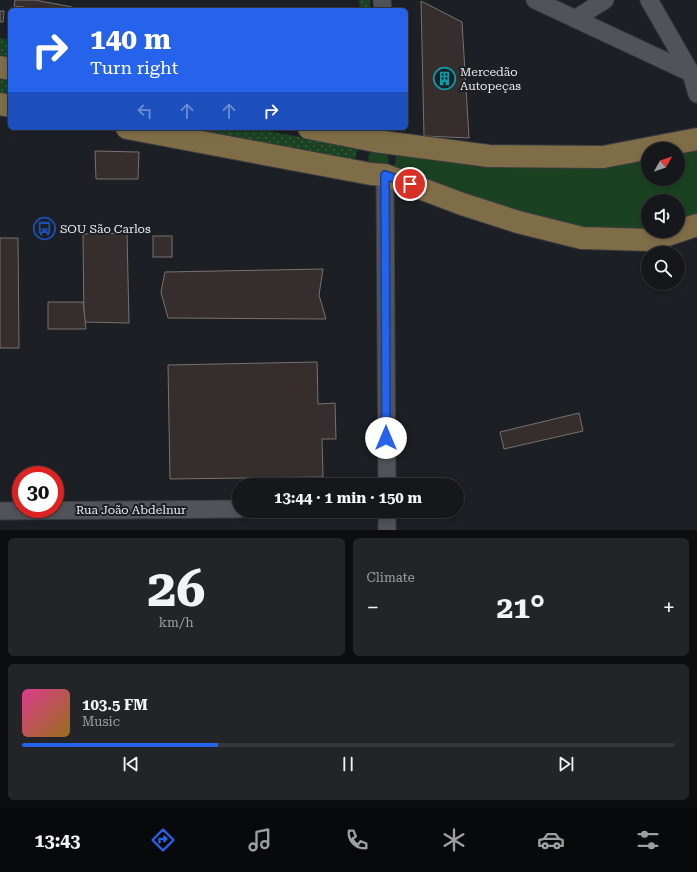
<!DOCTYPE html>
<meta charset="utf-8">
<style>
:root{--surface:#15171b;--page:#222428;--text:#f1f3f6;--muted:#9d9fa3;--line:#34363a;--accent:#2563eb}
body{margin:0;font-family:"Roboto Serif",serif;background:var(--page);color:var(--text);height:100vh;display:flex;flex-direction:column;font-size:15px;white-space:nowrap}
*{box-sizing:border-box;margin:0}
p{font-size:13px;color:var(--muted)}
.icon{flex:none;width:22px;height:22px;fill:none;stroke:currentColor;stroke-width:2;stroke-linecap:round;stroke-linejoin:round}
.map{position:relative;height:530px;overflow:hidden}
.panel{display:flex;flex-direction:column;gap:8px;padding:8px;background:#0c0d0f;flex:1}
.panel>*{flex:none}
.banner{position:absolute;left:8px;top:8px;width:400px;height:122px;border-radius:6px;box-shadow:0 2px 6px #0003,0 0 0 1px var(--line);background:#2563eb;color:#fff;overflow:hidden}
.needle{width:26px;rotate:50deg}
.fabs{position:absolute;left:641px;top:142px;display:grid;gap:8px}
.fabs a{display:grid;place-items:center;width:44px;height:44px;border-radius:50%;background:var(--surface);box-shadow:0 2px 6px #0003,0 0 0 1px var(--line);font-size:20px}
.speed{position:absolute;left:12px;top:466px;display:flex;gap:8px;font-size:20px;font-weight:700;text-align:center}
.speed>*{display:grid;place-content:center;width:52px;height:52px;border-radius:50%;background:var(--surface);box-shadow:0 2px 6px #0003,0 0 0 1px var(--line);line-height:1}
.speed .limit{border:6px solid #d22;background:#fff;color:#111}
.pin{position:absolute;display:grid;place-items:center;width:34px;height:34px;color:#fff;margin:-17px;border:2px solid #fff;border-radius:50%;box-shadow:0 1px 4px #0007}
.me{position:absolute;width:44px;margin:-22px;rotate:0deg;stroke-linejoin:round;filter:drop-shadow(0 0 3px #0008)}
.turn{display:flex;align-items:center;gap:14px;height:84px;padding:0 16px;font-size:18px}
.turn .icon{width:52px;height:52px;stroke-width:2.5}
.turn b{display:block;font-size:28px;line-height:34px}
.lanes{display:flex;align-items:center;height:38px;padding:0 16px;background:#0003;justify-content:center;gap:20px;direction:ltr}
.lanes .off{opacity:.35}
.big{font-size:30px;font-weight:700;line-height:1.1}
.panel .widget{flex:1;display:flex;flex-direction:column;justify-content:center;gap:6px;min-width:0;padding:0 14px;border-radius:6px;background:var(--page)}
.panel .dial{align-items:center;gap:0}
.dial b{font-size:52px;line-height:1}
.song{display:flex;align-items:center;gap:12px}
.cover{width:48px;height:48px;border-radius:6px;background:linear-gradient(135deg,hsl(330 70% 55%),hsl(40 70% 35%))}
.played{height:4px;border-radius:2px;background:linear-gradient(90deg,var(--accent) 30%,var(--line) 30%)}
.keys{display:flex;justify-content:space-around;direction:ltr}
.heat{display:flex;justify-content:space-between;align-items:center;font-size:22px;direction:ltr}
.panel .tiles{flex:1;display:grid;gap:8px;grid-template-columns:1fr 1fr}
.widget:last-child{grid-column:span 2}
.trip{position:absolute;left:232px;top:478px;width:232px;height:40px;border-radius:20px;background:var(--surface);box-shadow:0 2px 6px #0003,0 0 0 1px var(--line);font-weight:700;line-height:40px;text-align:center}
.dock{display:flex;height:64px;justify-content:space-around;align-items:center;background:#08090b;color:var(--muted)}
.dock .icon{width:28px;height:28px}
.dock .current{color:var(--accent)}
.dock b{font-size:18px;color:var(--text)}
.map>svg:first-child{display:block}
.park{fill:#1a4221}
.garden{fill:url(#garden-dots)}
.building{fill:#352e2c;stroke:#79716e}
.lines{fill:none;stroke-linecap:round;stroke-linejoin:round}
.minor-casing{stroke:#393b40;stroke-width:19}
.major-casing{stroke:#393b40;stroke-width:24}
.minor{stroke:#505359;stroke-width:17}
.major{stroke:#7e6d47;stroke-width:22}
.route-casing{stroke:#184099;stroke-width:10}
.route{stroke:#2563eb;stroke-width:7}
.labels{text-anchor:middle;stroke-width:4;stroke-linejoin:round;paint-order:stroke}
.poi-label{font-size:12px;fill:#eaecf0;stroke:#1c1f24;text-anchor:start}
.street-label{font-size:12px;fill:#eaecf0;stroke:#1c1f24}
</style>
<div class="map">
<svg width="697" height="530" viewBox="0 0 697 530">
<defs>
<pattern id="garden-dots" width="8" height="8" patternUnits="userSpaceOnUse"><rect width="8" height="8" fill="#1a4221"/><path d="M2 2h.1M6 6h.1" fill="none" stroke="#3b5d42" stroke-width="1.8" stroke-linecap="round"/></pattern>
</defs>
<rect width="100%" height="100%" fill="#1c1f24"/>
<!-- park -->
<g class="park">
<polygon points="697,140 697,224 678,229 678,201 648,201 648,231 583,236 387,174 395,164 396,153 648,150 648,179 678,179 678,149"/>
<path d="M386,149c4,12 4,13 -4,22l-13,-8 -1,-6 3,-7z"/>
</g>
<!-- garden -->
<g class="garden">
<polygon points="359,0 370,0 370,10 360,10"/>
<polygon points="0,38 10,40 10,56 0,55"/>
<polygon points="0,79 10,81 10,99 0,97"/>
<polygon points="163,128 253,128 358,148 354,165"/>
</g>
<!-- building -->
<g class="building">
<polygon points="15,0 35,0 72,7 72,10 24,10 24,7 14,6"/>
<polygon points="421,1 462,22 469,138 424,136"/>
<polygon points="0,11 4,11 3,22 0,22"/>
<polygon points="95,151 139,152 138,179 96,179"/>
<polygon points="127,233 129,323 84,322 83,234"/>
<rect x="153" y="236" width="19" height="21"/>
<polygon points="0,238 18,238 19,348 0,348"/>
<polygon points="323,269 319,295 326,319 168,318 161,292 165,272"/>
<polygon points="48,302 83,302 86,329 48,329"/>
<polygon points="317,362 318,404 335,403 336,439 322,439 323,477 170,479 168,365"/>
<polygon points="579,413 583,431 504,449 500,432"/>
</g>
<g class="lines">
<defs>
<g id="minor">
<polyline points="382,0 383,10"/>
<polyline points="535,0 691,73"/>
<polyline points="649,0 691,73 697,94"/>
<polyline points="575,19 605,0"/>
<polyline points="385,175 387,485"/>
<polyline points="0,511 239,509"/>
<polyline points="387,511 387,530"/>
</g>
<g id="major">
<polyline points="0,67 10,69"/>
<polyline points="0,104 10,106"/>
<polyline points="127,128 371,174 385,175 462,204 518,222 582,238 652,240 697,225"/>
<polyline points="309,128 375,141 489,156 603,157 697,139"/>
</g>
</defs>
<!-- minor casing -->
<use href="#minor" class="minor-casing"/>
<!-- major casing -->
<use href="#major" class="major-casing"/>
<!-- minor -->
<use href="#minor" class="minor"/>
<!-- major -->
<use href="#major" class="major"/>
</g>
<g class="lines">
<defs>
<polyline id="route" points="386,438 385,175 410,184"/>
</defs>
<!-- route casing -->
<use href="#route" class="route-casing"/>
<!-- route -->
<use href="#route" class="route"/>
</g>
<!-- icons -->
<defs>
<symbol id="building-ring" viewBox="-11 -11 22 22"><circle r="9.5" fill="#1c1f24" stroke="#0f9aa8" stroke-width="1.5"/><path d="M-4-6H4V6H1V3H-1V6H-4ZM-2.5-4.3h1.7v1.8h-1.7ZM.8-4.3h1.7v1.8H.8ZM-2.5-1h1.7V.8h-1.7ZM.8-1h1.7V.8H.8Z" fill="#0f9aa8"/></symbol>
<symbol id="bus-ring" viewBox="-11 -11 22 22"><circle r="9.5" fill="#1c1f24" stroke="#1a4fb4" stroke-width="1.5"/><path d="M-5-6H5V4H4V6H2V4H-2V6H-4V4H-5ZM-3.5-4V0h7V-4ZM-3.5 1.2v1.5H-2V1.2ZM2 1.2v1.5H3.5V1.2Z" fill="#1a4fb4"/></symbol>
</defs>
<g fill-rule="evenodd">
<use href="#building-ring" x="432" y="66" width="25" height="25"/>
<use href="#bus-ring" x="32" y="216" width="25" height="25"/>
</g>
<g class="labels">
<!-- poi labels -->
<g class="poi-label">
<text x="460" y="76">Mercedão<tspan x="460" dy="14">Autopeças</tspan></text>
<text x="60" y="233">SOU São Carlos</text>
</g>
<!-- street labels -->
<g class="street-label">
<text x="131" y="514">Rua João Abdelnur</text>
</g>
</g>
</svg>
<div class="fabs">
<a><svg class="needle" viewBox="-14 -14 28 28"><path d="M0-13l5 13h-10z" fill="#e53935"/><path d="M0 13l5-13h-10z" fill="#9d9fa3"/></svg></a>
<a><svg class="icon" aria-label="sound" viewBox="0 0 24 24"><path d="M4 9h4l5-4v14l-5-4H4zM17 9q2 3 0 6"/></svg></a>
<a><svg class="icon" aria-label="search" viewBox="0 0 24 24"><circle cx="10" cy="10" r="6"/><path d="M15 15l6 6"/></svg></a>
</div>
<div class="speed"><div class="limit">30</div></div>
<div class="pin" style="left:410px;top:184px;background:#d93025"><svg class="icon" aria-label="arrive" viewBox="0 0 24 24"><path d="M6 21V4h12l-3 4 3 4H6"/></svg></div>
<svg class="me" style="left:386px;top:438px" viewBox="-20 -20 40 40"><circle r="19" fill="#fff"/><path d="M0-13L10 11 0 6-10 11z" fill="#2563eb"/></svg>
<div class="trip">13:44 · 1 min · 150 m</div>
<div class="banner">
<div class="turn"><svg class="icon" aria-label="right" viewBox="0 0 24 24"><path d="M7 20v-9h11M14 6l5 5-5 5"/></svg><div><b>140 m</b>Turn right</div></div>
<div class="lanes"><svg class="icon off" aria-label="left" viewBox="0 0 24 24"><path d="M17 20v-9H6M10 6l-5 5 5 5"/></svg><svg class="icon off" aria-label="ahead" viewBox="0 0 24 24"><path d="M12 20V5M6 11l6-6 6 6"/></svg><svg class="icon off" aria-label="ahead" viewBox="0 0 24 24"><path d="M12 20V5M6 11l6-6 6 6"/></svg><svg class="icon" aria-label="right" viewBox="0 0 24 24"><path d="M7 20v-9h11M14 6l5 5-5 5"/></svg></div>
</div>
</div>
<section class="panel">
<div class="tiles">
<div class="widget dial"><b>26</b><p>km/h</p></div>
<div class="widget"><p>Climate</p>
<div class="heat"><a>−</a><b class="big">21°</b><a>+</a></div>
</div>
<div class="widget">
<div class="song"><i class="cover"></i><div><b>103.5 FM</b><p>Music</p></div></div>
<div class="played"></div>
<div class="keys"><svg class="icon" aria-label="previous" viewBox="0 0 24 24"><path d="M18 5L8 12l10 7zM5 5v14"/></svg><svg class="icon" aria-label="pause" viewBox="0 0 24 24"><path d="M8 5v14M16 5v14"/></svg><svg class="icon" aria-label="next" viewBox="0 0 24 24"><path d="M6 5l10 7-10 7zM19 5v14"/></svg></div>
</div>
</div>
</section>
<nav class="dock">
<b>13:43</b>
<svg class="icon current" aria-label="directions" viewBox="0 0 24 24"><path d="M12 3l9 9-9 9-9-9zM9 14v-3h6M13 9l2 2-2 2"/></svg>
<svg class="icon" aria-label="music" viewBox="0 0 24 24"><path d="M9 18V5l10-2v13"/><circle cx="6" cy="18" r="3"/><circle cx="16" cy="16" r="3"/></svg>
<svg class="icon" aria-label="phone" viewBox="0 0 24 24"><path d="M5 4h4l2 5-3 2q2 4 5 5l2-3 5 2v4C11 20 4 13 5 4z"/></svg>
<svg class="icon" aria-label="climate" viewBox="0 0 24 24"><path d="M12 3v18M4 7l16 10M4 17L20 7"/></svg>
<svg class="icon" aria-label="car" viewBox="0 0 24 24"><path d="M5 17H2v-5l4-1 3-4h7l3 4 3 1v5h-3M9 17h6M6 11h13"/><circle cx="7" cy="17" r="2"/><circle cx="17" cy="17" r="2"/></svg>
<svg class="icon" aria-label="filters" viewBox="0 0 24 24"><path d="M4 7h16M4 17h16"/><circle cx="9" cy="7" r="2"/><circle cx="15" cy="17" r="2"/></svg>
</nav>
